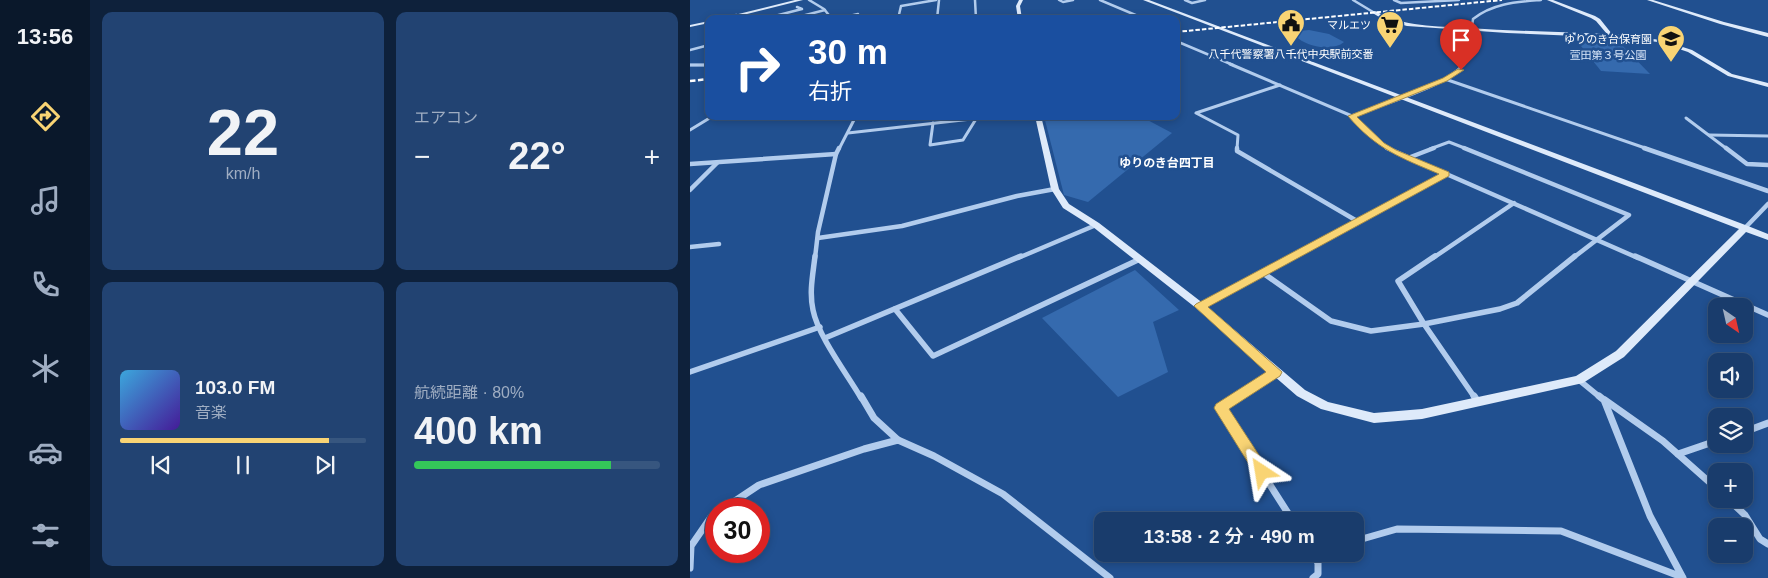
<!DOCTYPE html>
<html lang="ja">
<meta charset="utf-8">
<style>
:root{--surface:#193c6c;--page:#224372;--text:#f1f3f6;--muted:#9fadc2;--line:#37567f;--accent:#f9d474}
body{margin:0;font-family:Arial,"Noto Sans JP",sans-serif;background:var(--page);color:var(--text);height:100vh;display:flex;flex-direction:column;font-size:19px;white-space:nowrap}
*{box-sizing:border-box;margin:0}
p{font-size:16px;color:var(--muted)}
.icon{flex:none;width:28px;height:28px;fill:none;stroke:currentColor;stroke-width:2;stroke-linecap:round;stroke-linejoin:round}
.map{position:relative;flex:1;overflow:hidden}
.panel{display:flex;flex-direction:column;gap:12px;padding:12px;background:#0e213b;width:600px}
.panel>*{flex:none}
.top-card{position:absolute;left:15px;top:15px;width:475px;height:105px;border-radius:10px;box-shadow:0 2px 8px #0003,0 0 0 1px var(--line);background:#1a4fa0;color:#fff;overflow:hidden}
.needle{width:32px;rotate:146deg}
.buttons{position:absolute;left:1018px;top:298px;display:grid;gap:10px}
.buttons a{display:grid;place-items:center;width:45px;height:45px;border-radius:10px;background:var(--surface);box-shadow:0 2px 8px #0003,0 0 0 1px var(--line);font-size:25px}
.speed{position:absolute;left:15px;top:498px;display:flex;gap:10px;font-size:25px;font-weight:700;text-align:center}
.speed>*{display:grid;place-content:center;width:65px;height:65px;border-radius:50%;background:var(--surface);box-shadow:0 2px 8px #0003,0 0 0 1px var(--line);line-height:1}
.speed .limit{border:8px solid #d22;background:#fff;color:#111}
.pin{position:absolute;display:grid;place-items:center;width:42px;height:42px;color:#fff;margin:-51px -21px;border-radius:50% 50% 50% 0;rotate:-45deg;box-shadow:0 0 5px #0007}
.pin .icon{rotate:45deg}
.me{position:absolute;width:55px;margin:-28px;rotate:327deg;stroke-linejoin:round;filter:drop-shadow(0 0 4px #0008)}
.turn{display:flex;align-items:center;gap:18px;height:105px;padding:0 20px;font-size:22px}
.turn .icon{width:65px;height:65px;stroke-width:2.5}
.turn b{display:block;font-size:35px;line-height:42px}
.big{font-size:38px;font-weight:600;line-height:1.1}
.panel .tile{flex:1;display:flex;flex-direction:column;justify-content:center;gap:8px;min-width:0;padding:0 18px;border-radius:10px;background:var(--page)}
.panel .dial{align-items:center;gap:0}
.dial b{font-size:65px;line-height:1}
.song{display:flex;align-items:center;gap:15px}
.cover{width:60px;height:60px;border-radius:8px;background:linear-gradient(135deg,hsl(200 70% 55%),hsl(260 70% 35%))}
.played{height:5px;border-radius:2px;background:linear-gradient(90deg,var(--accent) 85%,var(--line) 85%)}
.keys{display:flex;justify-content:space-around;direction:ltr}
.heat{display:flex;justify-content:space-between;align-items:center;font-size:28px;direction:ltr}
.charge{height:8px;border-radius:4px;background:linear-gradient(90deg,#34c759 80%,var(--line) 0)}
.panel .tiles{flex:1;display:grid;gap:12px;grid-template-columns:repeat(2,1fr)}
.trip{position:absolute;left:404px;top:512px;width:270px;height:50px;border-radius:10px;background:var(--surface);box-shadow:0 2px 8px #0003,0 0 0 1px var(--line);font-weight:600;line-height:50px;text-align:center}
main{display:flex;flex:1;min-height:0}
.dock{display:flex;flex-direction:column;width:90px;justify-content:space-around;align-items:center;background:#0a182b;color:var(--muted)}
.dock .icon{width:35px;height:35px}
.dock .current{color:var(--accent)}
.dock b{font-size:22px;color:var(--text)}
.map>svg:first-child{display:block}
.green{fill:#356aae}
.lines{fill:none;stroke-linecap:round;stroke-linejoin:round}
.street-far4{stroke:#b2cced;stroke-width:2.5}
.street-far3{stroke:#b2cced;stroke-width:3}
.street-far2{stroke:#b2cced;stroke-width:4.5}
.street-far1{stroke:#b2cced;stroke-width:5.5}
.street{stroke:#b2cced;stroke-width:7}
.secondary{fill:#deeafa;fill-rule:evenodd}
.rail-far1{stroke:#fff;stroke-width:2;stroke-dasharray:4.5 2;stroke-linecap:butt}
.rail{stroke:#fff;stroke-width:2.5;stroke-dasharray:5.5 2.5;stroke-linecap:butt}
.route{fill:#f9d474;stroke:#a28a4b}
.labels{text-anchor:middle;stroke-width:5;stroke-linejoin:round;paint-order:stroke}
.far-poi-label{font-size:11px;fill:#fff;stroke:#215090;text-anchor:end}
.far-park-label{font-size:11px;fill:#d8e6f9;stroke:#215090}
.far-neighbourhood-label{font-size:12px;font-weight:bold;fill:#fff;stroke:#215090}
</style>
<main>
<nav class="dock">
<b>13:56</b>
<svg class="icon current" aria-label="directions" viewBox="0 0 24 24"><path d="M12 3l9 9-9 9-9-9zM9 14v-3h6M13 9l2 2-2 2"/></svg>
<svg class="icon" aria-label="music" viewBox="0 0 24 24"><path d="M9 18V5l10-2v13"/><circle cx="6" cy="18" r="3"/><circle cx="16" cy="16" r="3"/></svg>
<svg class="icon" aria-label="phone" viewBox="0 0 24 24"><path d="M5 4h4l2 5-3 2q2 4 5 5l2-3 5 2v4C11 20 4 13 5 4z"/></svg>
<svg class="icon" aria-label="climate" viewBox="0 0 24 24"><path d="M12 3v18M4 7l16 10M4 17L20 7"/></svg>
<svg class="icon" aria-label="car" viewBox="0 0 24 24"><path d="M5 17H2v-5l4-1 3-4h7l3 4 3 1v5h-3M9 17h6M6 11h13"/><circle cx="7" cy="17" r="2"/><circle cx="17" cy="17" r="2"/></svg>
<svg class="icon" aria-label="filters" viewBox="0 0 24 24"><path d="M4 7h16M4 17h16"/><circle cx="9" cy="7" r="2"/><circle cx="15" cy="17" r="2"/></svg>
</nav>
<section class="panel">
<div class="tiles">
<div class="tile dial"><b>22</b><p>km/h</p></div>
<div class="tile"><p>エアコン</p>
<div class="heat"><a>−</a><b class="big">22°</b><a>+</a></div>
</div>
<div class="tile">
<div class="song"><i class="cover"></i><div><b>103.0 FM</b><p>音楽</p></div></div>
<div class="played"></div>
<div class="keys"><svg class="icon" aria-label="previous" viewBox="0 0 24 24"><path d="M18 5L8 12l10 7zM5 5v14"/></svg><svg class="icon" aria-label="pause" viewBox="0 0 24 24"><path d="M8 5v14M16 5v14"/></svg><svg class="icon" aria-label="next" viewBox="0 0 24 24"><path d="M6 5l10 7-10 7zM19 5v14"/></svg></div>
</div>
<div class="tile"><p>航続距離 · 80%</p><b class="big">400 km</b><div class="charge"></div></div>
</div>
</section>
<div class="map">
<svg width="1078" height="578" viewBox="0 0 1078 578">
<rect width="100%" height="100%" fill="#215090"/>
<!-- green -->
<g class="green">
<path d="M619,30l20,4 15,8c-11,10 -39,5 -48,-6l4,-5z"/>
<polygon points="883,36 924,37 960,74 911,71"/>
<polygon points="354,116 450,116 482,133 398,202 374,195"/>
<polygon points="445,270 489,310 463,322 478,372 428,397 352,318"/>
</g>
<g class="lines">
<!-- street-far4 -->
<g class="street-far4">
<polyline points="119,0 134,9 142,19"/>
<polyline points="285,0 286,19"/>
<polyline points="369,0 373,2 383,0"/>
<polyline points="410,0 455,19"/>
<polyline points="495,0 502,3 515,0"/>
<polyline points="663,0 683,12"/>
<polyline points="704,0 711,3 769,0"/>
<polyline points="46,15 59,19"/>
<polyline points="73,19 112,9 107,7"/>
<polyline points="100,19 135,10"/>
<polyline points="146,19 168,14"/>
<polyline points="208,19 211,6 246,0"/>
<polyline points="247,19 249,0"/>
<polyline points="486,41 543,65"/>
<polyline points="0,50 19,45"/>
<polyline points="0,65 19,65"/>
<path d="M774,65l5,-16 4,-30c20,-16 44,-17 68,-19"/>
</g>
<!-- street-far3 -->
<g class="street-far3">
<polyline points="540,64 662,116 699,149"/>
<polyline points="0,65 19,65"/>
<polyline points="755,79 958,149"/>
<path d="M662,116c30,-12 92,-28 112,-52"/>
<polyline points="996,118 1037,149"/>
<polyline points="243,123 240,145 273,140 286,119"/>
<polyline points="0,130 23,116"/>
<polyline points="158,133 308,116"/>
<polyline points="1019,135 1078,136"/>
<polyline points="149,149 166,116"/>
<polyline points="547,149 548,135 506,113 590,85"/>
<polyline points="740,149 759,142 777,149"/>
</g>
<!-- street-far2 -->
<g class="street-far2">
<polyline points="547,148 547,151 667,221"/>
<polyline points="697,148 948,258"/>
<polyline points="774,148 939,215 883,258"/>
<polyline points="954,148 1078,191"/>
<polyline points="1036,148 1057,164 1078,165"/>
<polyline points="718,158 744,148"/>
<polyline points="0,164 146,154"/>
<polyline points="0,190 27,163"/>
<polyline points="1055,228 1078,204"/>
<polyline points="128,238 212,226 327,196 365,189"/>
<polyline points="0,247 29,244"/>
<polyline points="125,258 128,232 146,154 149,148"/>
<polyline points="328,258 406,225"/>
<polyline points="600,258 756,174"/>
<polyline points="743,258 824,203"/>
</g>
<!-- street-far1 -->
<g class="street-far1">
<path d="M125,256c-2,18 -6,36 -2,54 5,26 34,64 48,88"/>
<polyline points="745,256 708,281 734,324 785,398"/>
<polyline points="945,256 1078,315"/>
<polyline points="573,273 641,321 681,331 734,324 810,309 827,303 885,256"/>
<polyline points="510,306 603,256"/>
<polyline points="205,309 243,356 450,259"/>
<polyline points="135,338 331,256"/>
<polyline points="0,372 130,327"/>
<polyline points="889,380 911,398"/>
<polyline points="547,398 585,372"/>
</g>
<!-- street -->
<g class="street">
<polyline points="171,396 184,418 208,440"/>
<polyline points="548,396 531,408 603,521"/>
<polyline points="784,396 788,402"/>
<polyline points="909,396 914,400 960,516 993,578"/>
<polyline points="915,400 973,441 1026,488"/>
<polyline points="1054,432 1078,423"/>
<polyline points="988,454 1026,441"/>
<polyline points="1038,499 1055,515 1070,539 1078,544"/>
<polyline points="33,509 69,485 174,449 208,440 244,456 313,494 420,578"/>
<polyline points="665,541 707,529 871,531 992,577"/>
<polyline points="623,554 628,563 628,574 623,578"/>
<polyline points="0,568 1,546 21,517 26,513"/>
</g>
<!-- secondary -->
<g class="secondary">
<polygon points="105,0 113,0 37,19 28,19"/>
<polygon points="329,0 333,0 330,6 332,19 328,19 326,6"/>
<polygon points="453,0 459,0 1058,226 1078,234 1078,240 1056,232 934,357 893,383 732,419 684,423 631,409 607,396 506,308 403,227 373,208 361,189 345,116 351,116 369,189 379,204 409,223 514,304 615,390 638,402 684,413 732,409 886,376 926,351 1049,229"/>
<path d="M857,0h6l42,16 5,3 12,15 49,6 31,10 40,24 36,9v4l-40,-11 -40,-24 -30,-10 -34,-4 -117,-5 -100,-7 -23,-6 -13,-8 4,-1c29,16 61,15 93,17 46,3 92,4 139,6l-11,-13 -5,-3z"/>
<polygon points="957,0 963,0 1034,22 1078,33 1078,37 1030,24"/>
<polygon points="19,21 19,23 0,27 0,25"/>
</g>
<!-- rail-far1 -->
<polyline class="rail-far1" points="486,32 812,0"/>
<!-- rail -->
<polyline class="rail" points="0,81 19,79"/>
</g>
<!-- route -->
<path class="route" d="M768,69l6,1 -17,11 -90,36 27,26 12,7 53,22v4l-241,131 74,65 -2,4 -51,33 41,63 -2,5 -6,2 -5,-2 -43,-69 2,-4 50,-32 -72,-66 2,-2 243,-130c-38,-16 -63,-25 -91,-58l95,-38z"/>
<!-- icons -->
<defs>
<symbol id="civic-pin" viewBox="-11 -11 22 30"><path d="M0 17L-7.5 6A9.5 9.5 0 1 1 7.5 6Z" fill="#f9d474" stroke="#215090"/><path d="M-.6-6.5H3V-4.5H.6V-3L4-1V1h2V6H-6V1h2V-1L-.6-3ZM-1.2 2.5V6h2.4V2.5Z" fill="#111"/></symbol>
<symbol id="supermarket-pin" viewBox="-11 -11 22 30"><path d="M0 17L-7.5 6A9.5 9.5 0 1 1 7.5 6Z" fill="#f9d474" stroke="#215090"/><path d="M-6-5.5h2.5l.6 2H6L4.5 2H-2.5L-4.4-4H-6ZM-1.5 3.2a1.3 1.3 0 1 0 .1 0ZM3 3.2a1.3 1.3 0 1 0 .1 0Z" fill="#111"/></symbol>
<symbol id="school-pin" viewBox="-11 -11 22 30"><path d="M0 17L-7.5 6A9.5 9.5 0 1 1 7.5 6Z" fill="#f9d474" stroke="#215090"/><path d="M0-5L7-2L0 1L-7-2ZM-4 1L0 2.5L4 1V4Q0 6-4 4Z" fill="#111"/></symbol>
</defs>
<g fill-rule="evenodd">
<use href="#civic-pin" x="585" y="7" width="32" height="43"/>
<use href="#supermarket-pin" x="684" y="9" width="32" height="43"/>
<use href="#school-pin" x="965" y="23" width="32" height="43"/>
</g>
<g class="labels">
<!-- far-poi labels -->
<g class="far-poi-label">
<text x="681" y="29">マルエツ</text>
<text x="962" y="43">ゆりのき台保育園</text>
<text x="601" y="58" text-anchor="middle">八千代警察署八千代中央駅前交番</text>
</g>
<!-- far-park labels -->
<g class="far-park-label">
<text x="918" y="59">萱田第３号公園</text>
</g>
<!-- far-neighbourhood labels -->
<g class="far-neighbourhood-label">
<text x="477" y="167">ゆりのき台四丁目</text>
</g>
</g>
</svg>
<div class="buttons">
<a><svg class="needle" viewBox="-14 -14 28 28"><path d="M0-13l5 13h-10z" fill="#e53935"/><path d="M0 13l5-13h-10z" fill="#9fadc2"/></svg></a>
<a><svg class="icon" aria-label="sound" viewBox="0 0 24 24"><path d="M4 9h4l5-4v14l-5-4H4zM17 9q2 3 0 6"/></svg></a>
<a><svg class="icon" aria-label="layers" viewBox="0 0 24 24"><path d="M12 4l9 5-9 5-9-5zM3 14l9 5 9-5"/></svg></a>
<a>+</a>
<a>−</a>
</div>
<div class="speed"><div class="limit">30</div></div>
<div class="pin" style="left:771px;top:70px;background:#d93025"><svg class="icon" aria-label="arrive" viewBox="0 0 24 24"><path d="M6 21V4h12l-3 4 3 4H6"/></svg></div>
<svg class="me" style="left:572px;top:472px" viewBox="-20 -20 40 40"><path d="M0-17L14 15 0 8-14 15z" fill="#f9d474" stroke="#fff" stroke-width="4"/></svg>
<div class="trip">13:58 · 2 分 · 490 m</div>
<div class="top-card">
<div class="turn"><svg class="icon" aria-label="right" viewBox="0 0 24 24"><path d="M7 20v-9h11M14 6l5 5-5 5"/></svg><div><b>30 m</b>右折</div></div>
</div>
</div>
</main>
